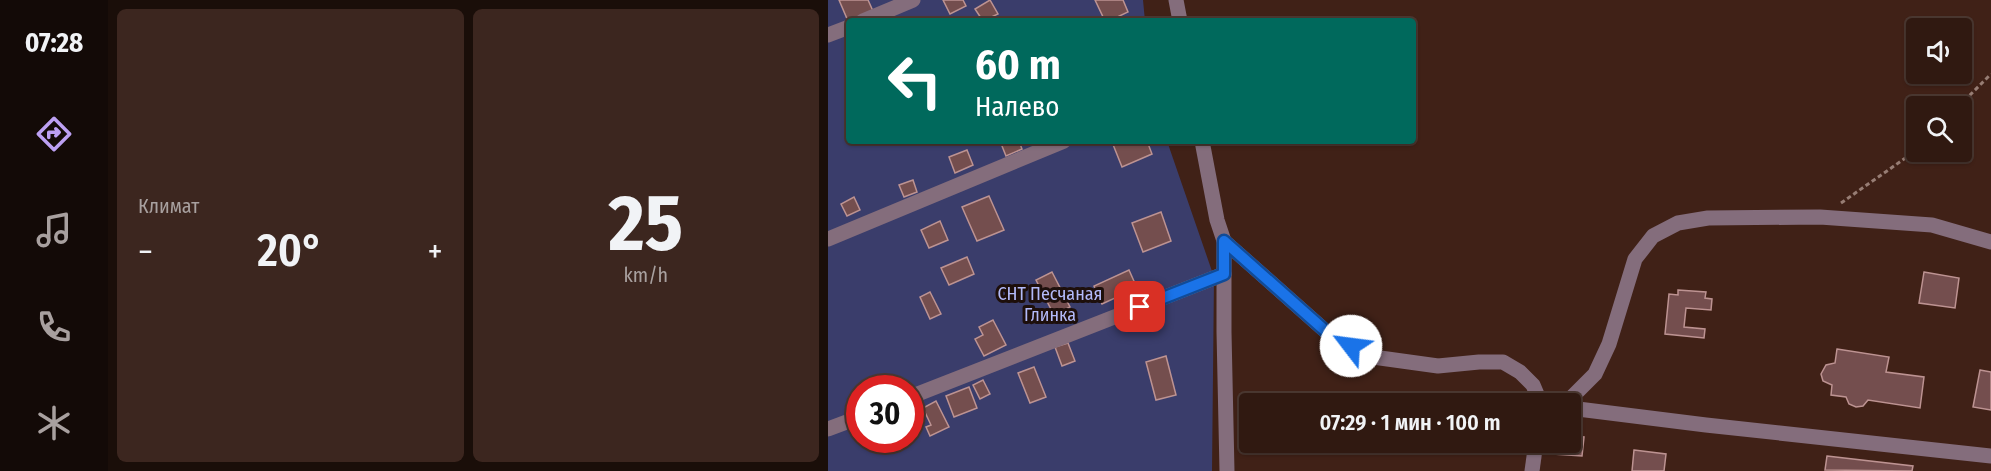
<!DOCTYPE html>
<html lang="ru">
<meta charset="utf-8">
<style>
:root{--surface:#301911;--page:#3c261f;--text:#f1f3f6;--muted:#a8a09f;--line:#4b3831;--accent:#bca0f2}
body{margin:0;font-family:"Fira Sans Condensed",sans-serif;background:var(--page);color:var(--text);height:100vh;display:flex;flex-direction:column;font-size:22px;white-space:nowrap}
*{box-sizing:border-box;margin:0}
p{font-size:20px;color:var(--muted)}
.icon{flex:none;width:33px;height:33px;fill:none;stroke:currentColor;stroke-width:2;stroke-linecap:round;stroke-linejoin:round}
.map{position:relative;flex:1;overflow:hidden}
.sheet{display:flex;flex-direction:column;gap:9px;padding:9px;background:#1a0e09;width:720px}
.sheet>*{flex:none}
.guide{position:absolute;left:18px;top:18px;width:570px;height:126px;border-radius:6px;box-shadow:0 2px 4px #0004,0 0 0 2px var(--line);background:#00695c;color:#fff;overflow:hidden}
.fabs{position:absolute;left:1078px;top:18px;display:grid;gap:12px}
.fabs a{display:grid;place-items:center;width:66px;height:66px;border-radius:6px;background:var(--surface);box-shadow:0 2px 4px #0004,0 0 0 2px var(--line);font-size:30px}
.speed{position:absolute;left:18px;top:375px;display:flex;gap:12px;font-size:30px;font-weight:700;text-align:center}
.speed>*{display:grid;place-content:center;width:78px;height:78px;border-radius:50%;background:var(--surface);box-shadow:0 2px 4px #0004,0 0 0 2px var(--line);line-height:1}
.speed .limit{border:9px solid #d22;background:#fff;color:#111}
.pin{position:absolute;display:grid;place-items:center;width:51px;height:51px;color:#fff;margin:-26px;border-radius:12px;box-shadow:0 3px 9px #0006}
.me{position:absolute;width:66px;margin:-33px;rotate:300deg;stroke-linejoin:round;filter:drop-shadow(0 0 4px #0008)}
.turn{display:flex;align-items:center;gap:21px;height:126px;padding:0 30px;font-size:27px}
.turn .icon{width:78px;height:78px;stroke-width:2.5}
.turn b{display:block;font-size:42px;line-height:51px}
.big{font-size:45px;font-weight:600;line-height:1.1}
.sheet .tile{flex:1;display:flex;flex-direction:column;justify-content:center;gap:9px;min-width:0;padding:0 21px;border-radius:9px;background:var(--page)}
.sheet .dial{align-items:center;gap:0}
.dial b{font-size:78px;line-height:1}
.heat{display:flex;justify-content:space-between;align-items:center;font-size:33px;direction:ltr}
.sheet .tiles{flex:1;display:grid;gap:9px;grid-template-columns:repeat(2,1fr)}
.trip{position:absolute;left:411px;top:393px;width:342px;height:60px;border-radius:6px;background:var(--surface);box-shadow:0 2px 4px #0004,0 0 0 2px var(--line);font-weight:600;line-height:60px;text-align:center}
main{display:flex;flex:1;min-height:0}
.menu{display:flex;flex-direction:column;width:108px;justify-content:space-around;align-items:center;background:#130a07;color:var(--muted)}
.menu .icon{width:42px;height:42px}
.menu .current{color:var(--accent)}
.menu b{font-size:27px;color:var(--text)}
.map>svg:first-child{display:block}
.green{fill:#3a3d6b;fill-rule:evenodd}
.building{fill:#744e4e;stroke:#bd9392;stroke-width:1.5}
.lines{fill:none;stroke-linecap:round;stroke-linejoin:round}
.path{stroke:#977d74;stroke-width:3;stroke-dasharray:4.5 3;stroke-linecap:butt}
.minor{stroke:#846d7c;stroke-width:15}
.route-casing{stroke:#114b97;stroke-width:15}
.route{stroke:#1a73e8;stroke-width:10}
.labels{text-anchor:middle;stroke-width:6;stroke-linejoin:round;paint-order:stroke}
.park-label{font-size:18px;fill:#b3baf9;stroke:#1d0f0b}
</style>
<main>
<nav class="menu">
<b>07:28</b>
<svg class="icon current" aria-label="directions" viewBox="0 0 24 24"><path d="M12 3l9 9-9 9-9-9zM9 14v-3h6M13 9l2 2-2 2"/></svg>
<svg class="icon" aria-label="music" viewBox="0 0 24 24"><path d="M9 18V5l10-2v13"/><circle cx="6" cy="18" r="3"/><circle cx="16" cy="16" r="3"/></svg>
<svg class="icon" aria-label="phone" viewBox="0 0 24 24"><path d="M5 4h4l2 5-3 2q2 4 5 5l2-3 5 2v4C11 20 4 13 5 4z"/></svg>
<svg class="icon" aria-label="climate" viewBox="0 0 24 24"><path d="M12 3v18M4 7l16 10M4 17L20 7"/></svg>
</nav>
<section class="sheet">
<div class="tiles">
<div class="tile"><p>Климат</p>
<div class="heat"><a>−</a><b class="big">20°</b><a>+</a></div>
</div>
<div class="tile dial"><b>25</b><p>km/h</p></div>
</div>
</section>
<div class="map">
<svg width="1163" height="471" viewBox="0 0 1163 471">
<rect width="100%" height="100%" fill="#402117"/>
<!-- green -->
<path class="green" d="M0,0h315l2,21h-296v120h318l47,136 -2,194h-384zM32,388h50v52h-50z"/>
<!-- building -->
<g class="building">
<polygon points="11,0 40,0 45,11 20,21"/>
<polygon points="115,0 135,0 138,6 122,14"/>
<polygon points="162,0 170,14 155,21 147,9"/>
<polygon points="267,0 295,0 300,12 281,21 277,21"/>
<polygon points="172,141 191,141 194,149 178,156"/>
<polygon points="287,141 319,141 324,154 294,167 284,142"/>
<polygon points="139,150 145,165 127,173 121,157"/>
<polygon points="85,180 89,192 76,197 71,185"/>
<polygon points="161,196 176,230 149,241 134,207"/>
<polygon points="26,197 32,210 19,216 13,204"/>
<polygon points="333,212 343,241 315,252 304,223"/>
<polygon points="112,221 120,240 101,248 93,230"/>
<polygon points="139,257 146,274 121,285 113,268"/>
<polygon points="301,270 309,288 274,304 266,286"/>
<polygon points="224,272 242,307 226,315 208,280"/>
<polygon points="1096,272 1131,278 1127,308 1091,303"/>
<polygon points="850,290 878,292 877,298 884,299 883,310 858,308 856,327 877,329 876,338 837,334 841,294 850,295"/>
<polygon points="102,292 113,314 102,319 92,297"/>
<polygon points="165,320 178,345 156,356 147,339 155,335 151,327"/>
<polygon points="240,343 247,361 234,366 227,347"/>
<polygon points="1009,349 1061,357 1058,372 1096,377 1092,408 1040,400 1035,406 1028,407 1021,404 1018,397 1003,395 1004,385 995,381 993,374 998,365 1007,363"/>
<polygon points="338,356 348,395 328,400 318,362"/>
<polygon points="206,367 218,397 202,403 190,373"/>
<polygon points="1152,370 1163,372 1163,410 1145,407"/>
<polygon points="155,380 162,394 152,399 145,385"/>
<polygon points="141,387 149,408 126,417 118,396"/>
<polygon points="108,401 121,427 102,436 98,427 103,425 95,408"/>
<polygon points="742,436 756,437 754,456 725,454 726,442 742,442"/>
<polygon points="806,450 838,454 836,471 804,471"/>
<polygon points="999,456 1085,466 1084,471 997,470"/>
</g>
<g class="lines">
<!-- path -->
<g class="path">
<polyline points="1131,106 1163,74"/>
<polyline points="1013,203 1089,150"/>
</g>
<!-- minor -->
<g class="minor">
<polyline points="348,0 352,21"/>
<polyline points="35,21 85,0"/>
<polyline points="0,35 21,27"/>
<polyline points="374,141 389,220 396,241 396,332 399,471"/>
<polyline points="0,239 236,141"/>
<polyline points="396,241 502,335 545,357 610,366 651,362 675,362 692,372 705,385 713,404"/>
<polyline points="82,397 396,274"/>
<polyline points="737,404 767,374 781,344 807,259 825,236 850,223 880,218 992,217 1104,225 1163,242"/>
<polyline points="742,408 878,425 1163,456"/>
<polyline points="0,429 32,417"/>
<polyline points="704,471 708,442"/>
</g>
</g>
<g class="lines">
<defs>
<polyline id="route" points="312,307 396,274 396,241 502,335 523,346"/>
</defs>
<!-- route casing -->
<use href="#route" class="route-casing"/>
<!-- route -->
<use href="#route" class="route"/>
</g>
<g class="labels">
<!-- park labels -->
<g class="park-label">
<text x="222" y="300">СНТ Песчаная<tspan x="222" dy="21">Глинка</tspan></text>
</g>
</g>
</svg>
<div class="fabs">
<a><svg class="icon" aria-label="sound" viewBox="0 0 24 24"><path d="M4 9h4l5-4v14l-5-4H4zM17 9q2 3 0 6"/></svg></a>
<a><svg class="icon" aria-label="search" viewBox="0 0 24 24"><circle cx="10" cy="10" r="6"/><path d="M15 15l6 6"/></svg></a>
</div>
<div class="speed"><div class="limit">30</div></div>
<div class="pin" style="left:312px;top:307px;background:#d93025"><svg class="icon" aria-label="arrive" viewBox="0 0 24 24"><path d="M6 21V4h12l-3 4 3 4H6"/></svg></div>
<svg class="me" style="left:523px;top:346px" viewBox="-20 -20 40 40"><circle r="19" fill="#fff"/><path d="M0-13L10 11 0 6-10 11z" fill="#1a73e8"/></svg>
<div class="trip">07:29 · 1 мин · 100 m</div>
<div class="guide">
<div class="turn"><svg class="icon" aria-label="left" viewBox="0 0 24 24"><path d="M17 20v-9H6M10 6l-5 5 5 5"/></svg><div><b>60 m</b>Налево</div></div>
</div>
</div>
</main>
